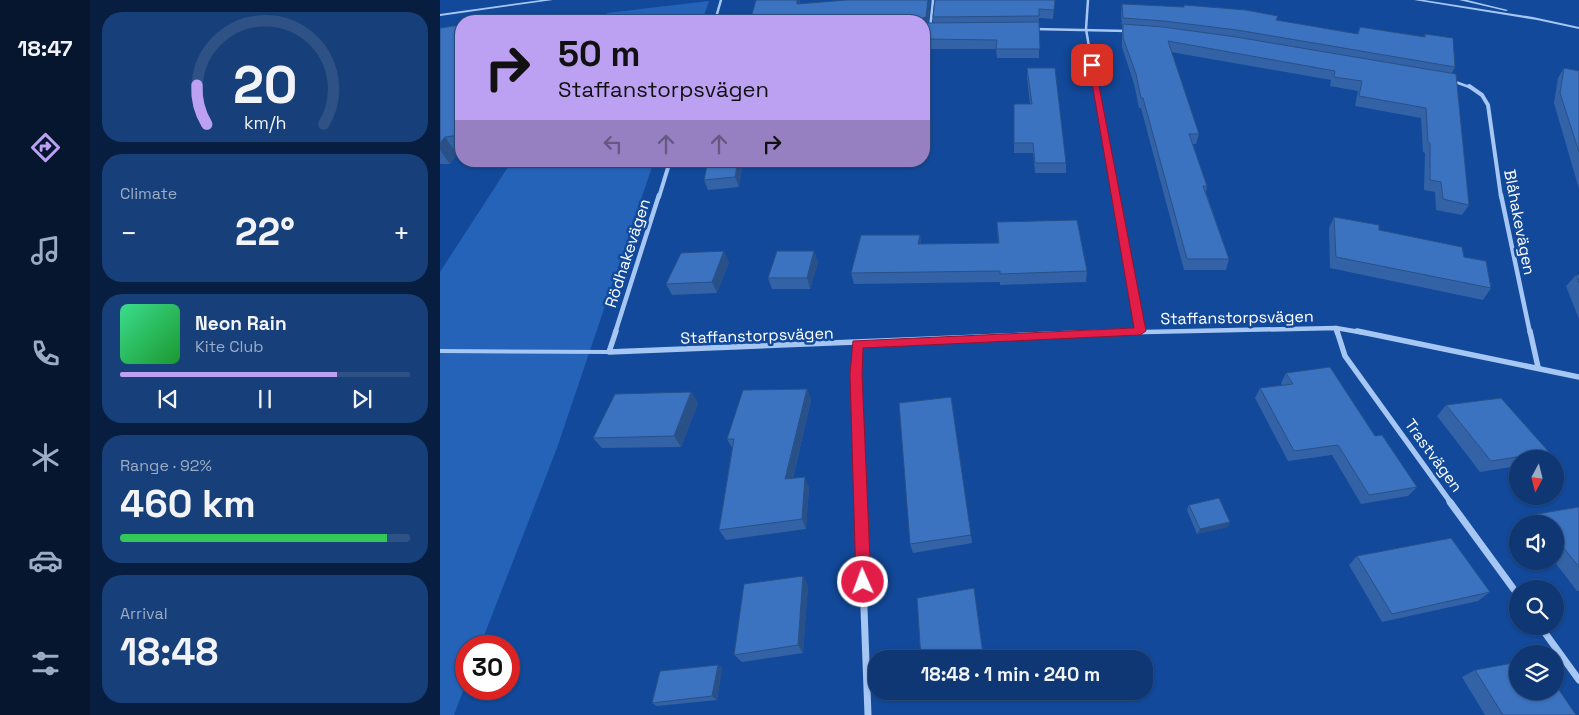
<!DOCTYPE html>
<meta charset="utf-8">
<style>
:root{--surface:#0e3774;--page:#173f79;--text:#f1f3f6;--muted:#9bacc5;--line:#2e5186;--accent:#bca0f2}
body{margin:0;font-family:"Space Grotesk",sans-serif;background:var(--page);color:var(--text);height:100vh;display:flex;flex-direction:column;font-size:19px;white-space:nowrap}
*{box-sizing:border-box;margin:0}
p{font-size:16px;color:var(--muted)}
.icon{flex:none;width:28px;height:28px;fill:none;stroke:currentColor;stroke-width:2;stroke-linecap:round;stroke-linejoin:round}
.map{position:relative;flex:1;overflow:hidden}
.details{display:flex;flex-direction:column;gap:12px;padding:12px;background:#081e40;width:350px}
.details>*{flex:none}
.guide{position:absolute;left:15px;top:15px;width:475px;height:152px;border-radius:20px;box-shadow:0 1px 4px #0004,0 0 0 1px var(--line);background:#bca0f2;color:#111;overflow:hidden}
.needle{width:32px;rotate:187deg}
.fabs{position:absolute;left:1069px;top:450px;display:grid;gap:10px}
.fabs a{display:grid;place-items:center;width:55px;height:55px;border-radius:50%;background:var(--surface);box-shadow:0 1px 4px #0004,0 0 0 1px var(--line);font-size:25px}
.speed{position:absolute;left:15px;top:635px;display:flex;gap:10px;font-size:25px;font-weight:700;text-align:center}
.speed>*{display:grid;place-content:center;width:65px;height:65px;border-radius:50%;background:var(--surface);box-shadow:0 1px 4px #0004,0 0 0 1px var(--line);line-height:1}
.speed .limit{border:8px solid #d22;background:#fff;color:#111}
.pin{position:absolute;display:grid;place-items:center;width:42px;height:42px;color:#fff;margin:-21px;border-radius:10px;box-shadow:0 2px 8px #0006}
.me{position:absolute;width:55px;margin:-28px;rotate:358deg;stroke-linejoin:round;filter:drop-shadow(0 0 4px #0008)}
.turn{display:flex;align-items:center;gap:18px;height:105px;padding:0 20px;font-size:22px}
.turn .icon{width:65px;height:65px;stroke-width:2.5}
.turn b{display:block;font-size:35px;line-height:42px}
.lanes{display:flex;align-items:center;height:48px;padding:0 20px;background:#0003;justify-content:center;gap:25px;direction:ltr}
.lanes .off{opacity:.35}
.big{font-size:38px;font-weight:700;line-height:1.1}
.details .tile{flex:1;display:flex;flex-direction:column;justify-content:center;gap:8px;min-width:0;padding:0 18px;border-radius:20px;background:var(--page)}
.details .dial{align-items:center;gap:0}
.dial svg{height:130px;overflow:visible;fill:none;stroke:var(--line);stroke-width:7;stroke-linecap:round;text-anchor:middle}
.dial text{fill:var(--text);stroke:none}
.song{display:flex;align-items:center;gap:15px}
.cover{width:60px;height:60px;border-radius:8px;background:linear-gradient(135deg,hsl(150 70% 55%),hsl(130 70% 35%))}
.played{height:5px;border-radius:2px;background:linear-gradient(90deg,var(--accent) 75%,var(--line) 75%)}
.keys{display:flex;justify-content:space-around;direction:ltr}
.heat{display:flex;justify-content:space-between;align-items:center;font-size:28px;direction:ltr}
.charge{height:8px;border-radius:4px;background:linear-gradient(90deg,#34c759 92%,var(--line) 0)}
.trip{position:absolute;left:428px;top:650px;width:285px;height:50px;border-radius:20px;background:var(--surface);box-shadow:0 1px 4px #0004,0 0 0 1px var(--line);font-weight:700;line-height:50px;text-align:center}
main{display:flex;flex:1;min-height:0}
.tab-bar{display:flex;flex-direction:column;width:90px;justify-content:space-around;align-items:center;background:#06162e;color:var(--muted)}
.tab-bar .icon{width:35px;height:35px}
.tab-bar .current{color:var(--accent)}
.tab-bar b{font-size:22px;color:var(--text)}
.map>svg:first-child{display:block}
.green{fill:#2563b8}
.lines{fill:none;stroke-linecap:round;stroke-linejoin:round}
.service{stroke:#a6c6f4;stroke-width:4}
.minor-far4{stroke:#a6c6f4;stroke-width:2.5}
.minor-far3{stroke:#a6c6f4;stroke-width:4}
.minor-far2{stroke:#a6c6f4;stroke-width:4.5}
.minor-far1{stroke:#a6c6f4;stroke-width:5.5}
.minor{stroke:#a6c6f4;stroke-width:7}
.tertiary{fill:#a6c6f4;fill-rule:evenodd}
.wall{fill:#3363a6}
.shaded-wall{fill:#295087}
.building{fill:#3b73c1;stroke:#295087}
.route{fill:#e11d48;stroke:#92132f}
.labels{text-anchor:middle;stroke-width:5;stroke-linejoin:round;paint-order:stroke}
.street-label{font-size:16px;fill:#fff;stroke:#12499a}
</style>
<main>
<nav class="tab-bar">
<b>18:47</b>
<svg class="icon current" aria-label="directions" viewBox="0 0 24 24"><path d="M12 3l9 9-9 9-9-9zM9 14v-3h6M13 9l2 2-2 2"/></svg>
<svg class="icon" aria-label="music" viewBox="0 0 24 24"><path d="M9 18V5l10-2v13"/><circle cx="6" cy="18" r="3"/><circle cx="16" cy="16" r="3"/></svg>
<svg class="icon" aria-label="phone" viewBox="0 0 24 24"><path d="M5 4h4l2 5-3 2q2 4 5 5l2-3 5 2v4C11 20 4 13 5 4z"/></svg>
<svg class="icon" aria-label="climate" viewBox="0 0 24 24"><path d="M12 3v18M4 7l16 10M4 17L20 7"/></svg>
<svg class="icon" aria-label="car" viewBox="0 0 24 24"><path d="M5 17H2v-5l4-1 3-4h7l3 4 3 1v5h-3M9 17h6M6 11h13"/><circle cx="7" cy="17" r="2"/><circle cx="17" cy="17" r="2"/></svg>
<svg class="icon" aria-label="filters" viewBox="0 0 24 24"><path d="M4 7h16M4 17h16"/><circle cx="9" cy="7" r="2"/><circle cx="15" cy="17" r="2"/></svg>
</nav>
<section class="details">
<div class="tile dial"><svg viewBox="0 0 100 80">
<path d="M14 69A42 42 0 1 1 86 69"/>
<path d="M14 69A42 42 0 0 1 8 45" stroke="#bca0f2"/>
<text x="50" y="56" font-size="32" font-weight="700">20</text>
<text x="50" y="72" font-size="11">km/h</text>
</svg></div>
<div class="tile"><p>Climate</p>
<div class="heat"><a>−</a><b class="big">22°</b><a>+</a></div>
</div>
<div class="tile">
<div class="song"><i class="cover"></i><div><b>Neon Rain</b><p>Kite Club</p></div></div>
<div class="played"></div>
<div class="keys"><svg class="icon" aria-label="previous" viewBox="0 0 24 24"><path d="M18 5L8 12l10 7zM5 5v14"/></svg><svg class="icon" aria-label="pause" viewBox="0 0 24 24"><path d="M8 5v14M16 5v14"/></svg><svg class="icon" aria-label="next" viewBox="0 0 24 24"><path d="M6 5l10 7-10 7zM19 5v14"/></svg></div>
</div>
<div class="tile"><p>Range · 92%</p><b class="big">460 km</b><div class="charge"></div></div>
<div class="tile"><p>Arrival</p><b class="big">18:48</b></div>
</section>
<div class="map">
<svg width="1139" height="715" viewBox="0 0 1139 715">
<rect width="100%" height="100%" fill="#12499a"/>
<!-- green -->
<g class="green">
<polygon points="269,1 262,21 162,21 167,13"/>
<polygon points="72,161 214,161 117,448 40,646 26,646 26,683 14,715 0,715 0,272"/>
</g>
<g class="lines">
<!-- service -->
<polyline class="service" points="0,351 169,352"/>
<!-- minor-far4 -->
<g class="minor-far4">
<polyline points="648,0 646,29 656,88"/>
<polyline points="275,21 281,0"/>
<polyline points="490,29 493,0"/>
<polyline points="594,29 688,31"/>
<polyline points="1010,80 1032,88"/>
</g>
<!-- minor-far3 -->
<g class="minor-far3">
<polyline points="656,86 676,197"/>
<polyline points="1029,86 1042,95 1048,105 1061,197"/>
<polyline points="219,197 230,161"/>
</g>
<!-- minor-far2 -->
<g class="minor-far2">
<polyline points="676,195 700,331"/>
<polyline points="1061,195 1090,333"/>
<polyline points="896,328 897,333"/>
<polyline points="175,333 219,195"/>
<polyline points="659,333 896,328 925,333"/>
</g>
<!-- minor-far1 -->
<g class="minor-far1">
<polyline points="176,331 169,352 691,331"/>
<polyline points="897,331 905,356 1011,503"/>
<polyline points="917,331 1139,377"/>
<polyline points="1090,331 1098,367"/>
<polyline points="417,344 416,374 421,503"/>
</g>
<!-- minor -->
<g class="minor">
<polyline points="420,502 428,715"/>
<polyline points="1010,502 1078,595"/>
<polyline points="1100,626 1139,680"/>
</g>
<!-- tertiary -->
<g class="tertiary">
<polygon points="101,0 113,0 0,16 0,14"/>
<polygon points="974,0 984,0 1093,17 1139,27 1139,29 1097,20"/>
<polygon points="1019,0 1027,0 1068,10 1066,11"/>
</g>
</g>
<!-- wall -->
<g class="wall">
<polygon points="316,0 360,0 360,4 490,0 488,23 493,23 493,17 495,0 615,0 613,19 599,18 599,58 557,58 556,49 484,49 484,21"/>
<polygon points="682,4 836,20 917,34 920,27 984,37 985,34 1015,67 1012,73 1029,205 1022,215 996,210 995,192 984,190 985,153 983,152 981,118 915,106 918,91 890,86 891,80 731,52 759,134 756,144 753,144 767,186 766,192 789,259 786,270 744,270 701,108 699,108 694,84 682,47 682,27 681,13"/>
<polygon points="21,25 21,153 17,154 10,164 0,164 0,28"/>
<polygon points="587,68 626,163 626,173 595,173 593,153 574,153 574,104 590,104 587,77"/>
<polygon points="1124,68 1139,71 1139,189 1114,103 1118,78"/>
<polygon points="303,161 299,187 268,190 264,180"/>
<polygon points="894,217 939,230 1024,257 1051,288 1043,300 890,268 889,228"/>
<polygon points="557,222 647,271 646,282 560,285 560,282 414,284 411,273 480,235 481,244 558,243"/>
<polygon points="374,251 378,262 370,289 332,289 328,278"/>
<polygon points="289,262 277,293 232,295 226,284"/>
<polygon points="1136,275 1139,275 1139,319 1126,286"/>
<polygon points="846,373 977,487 968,496 921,504 892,455 848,461 815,398 820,388 842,385 841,383"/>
<polygon points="367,389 371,400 353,478 369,487 366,529 286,540 279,530 292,448 287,439"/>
<polygon points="251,392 258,403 241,447 162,448 153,438"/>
<polygon points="1006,405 1109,452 1102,459 1078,459 1078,466 1040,472 997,416"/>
<polygon points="749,505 790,522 788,527 757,534 747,510"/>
<polygon points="1139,507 1139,591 1137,591 1114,561 1115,561 1115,524 1084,524 1097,514"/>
<polygon points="531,535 532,543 473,553 470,544"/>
<polygon points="917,556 1050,592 1038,601 942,622 909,565"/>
<polygon points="368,585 363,653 302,662 294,655"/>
<polygon points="534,588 544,659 481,659"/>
<polygon points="278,665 282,668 277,700 217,706 212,703"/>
<polygon points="1035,670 1136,715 1045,715 1022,677"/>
</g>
<!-- shaded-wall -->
<g class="shaded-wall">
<polygon points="357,0 360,0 359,13 357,4"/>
<polygon points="488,0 490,0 487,26 484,27 484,21 480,21 480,19"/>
<polygon points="5,137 17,154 10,164 0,150 0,143"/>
<polygon points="298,161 303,161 299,187 295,177"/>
<polygon points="480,235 481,246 478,244"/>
<polygon points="284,251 289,262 277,293 272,282"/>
<polygon points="374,251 378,262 370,289 367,278"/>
<polygon points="367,389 371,400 350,489 345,479"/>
<polygon points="251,392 258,403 241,447 234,436"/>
<polygon points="365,477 369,487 366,529 362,519"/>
<polygon points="790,522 788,527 757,534 760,529"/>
<polygon points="363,576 368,585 363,653 358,645"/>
<polygon points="278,665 282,668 277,700 272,696"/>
</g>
<!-- building -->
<g class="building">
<polygon points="316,0 357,0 357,4 407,0 488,0 486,17 480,19 482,21 326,21 326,20 310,21"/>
<polygon points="495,0 615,0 614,10 599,9 599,16 493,17"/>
<polygon points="682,4 744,7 744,5 806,10 838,16 836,20 918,34 920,27 985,37 985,34 1013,38 1015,67 797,30 724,21 683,18"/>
<polygon points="80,16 80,21 46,21"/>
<polygon points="599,22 600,49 556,49 557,40 484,39 484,23"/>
<polygon points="683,24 723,27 796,37 1016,74 1029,205 1003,199 1001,182 990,180 990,143 988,142 986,108 919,96 922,81 894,77 895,71 728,41 759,134 749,134 767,186 763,186 789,259 747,259 703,98 701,98 696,74 683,38"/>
<polygon points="21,25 21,135 5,137 0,143 0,28"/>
<polygon points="587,68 615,68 626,163 595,163 593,143 574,143 574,104 592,104"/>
<polygon points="1124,68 1139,71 1139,152 1120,93"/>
<polygon points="268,161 298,161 295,177 264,180"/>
<polygon points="894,217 939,225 939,230 1022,247 1024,257 1046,261 1051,288 896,257"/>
<polygon points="637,220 647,271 560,274 560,271 411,273 421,235 480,235 478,244 559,243 557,222"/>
<polygon points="284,251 272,282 226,284 241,253"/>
<polygon points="337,251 374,251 367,278 328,278"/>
<polygon points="1136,275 1139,275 1139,283"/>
<polygon points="890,367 935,436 942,435 977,487 929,495 898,445 854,451 820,388 853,384 846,373"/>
<polygon points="367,389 345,479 365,477 362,519 279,530 294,439 287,439 303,390"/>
<polygon points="251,392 234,436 153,438 175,394"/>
<polygon points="511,397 531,535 470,544 459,403"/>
<polygon points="1061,398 1109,452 1051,461 1006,405"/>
<polygon points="779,498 790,522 760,529 749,505"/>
<polygon points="1139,507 1139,567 1115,537 1115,524 1105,524 1097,514"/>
<polygon points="1011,538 1050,592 952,614 917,556"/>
<polygon points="363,576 358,645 294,655 304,584"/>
<polygon points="534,588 543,655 522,659 481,659 477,598"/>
<polygon points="1078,662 1078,691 1115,691 1115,684 1136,715 1063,715 1035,670"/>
<polygon points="278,665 272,696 212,703 220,671"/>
</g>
<!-- route -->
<polygon class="route" points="652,63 655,65 706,331 700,335 423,348 422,374 431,582 429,588 423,590 418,588 416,582 410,374 413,341 694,328 649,65"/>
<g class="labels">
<!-- street labels -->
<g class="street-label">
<text transform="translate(1080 222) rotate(79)" y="6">Blåhakevägen</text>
<text transform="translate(187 253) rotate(-72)" y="6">Rödhakevägen</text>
<text transform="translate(797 317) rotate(-1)" y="6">Staffanstorpsvägen</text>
<text transform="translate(317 335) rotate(-2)" y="6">Staffanstorpsvägen</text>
<text transform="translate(994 455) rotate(54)" y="6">Trastvägen</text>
</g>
</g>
</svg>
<div class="fabs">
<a><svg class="needle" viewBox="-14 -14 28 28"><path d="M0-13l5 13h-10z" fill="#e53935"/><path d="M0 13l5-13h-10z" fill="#9bacc5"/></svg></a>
<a><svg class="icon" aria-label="sound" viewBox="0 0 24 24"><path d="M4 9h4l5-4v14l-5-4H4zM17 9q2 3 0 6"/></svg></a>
<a><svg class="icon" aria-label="search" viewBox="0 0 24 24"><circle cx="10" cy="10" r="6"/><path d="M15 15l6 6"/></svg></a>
<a><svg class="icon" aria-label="layers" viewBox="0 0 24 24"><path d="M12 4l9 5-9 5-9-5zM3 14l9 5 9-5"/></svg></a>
</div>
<div class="speed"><div class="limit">30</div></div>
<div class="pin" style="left:652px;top:65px;background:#d93025"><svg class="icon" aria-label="arrive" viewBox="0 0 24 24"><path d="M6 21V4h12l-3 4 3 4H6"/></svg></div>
<svg class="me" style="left:423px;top:582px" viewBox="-20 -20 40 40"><circle r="17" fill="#e11d48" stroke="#fff" stroke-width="3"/><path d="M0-11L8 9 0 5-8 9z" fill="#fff"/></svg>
<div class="trip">18:48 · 1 min · 240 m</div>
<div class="guide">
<div class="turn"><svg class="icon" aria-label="right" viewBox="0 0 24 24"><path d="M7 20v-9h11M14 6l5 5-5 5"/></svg><div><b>50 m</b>Staffanstorpsvägen</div></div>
<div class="lanes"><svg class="icon off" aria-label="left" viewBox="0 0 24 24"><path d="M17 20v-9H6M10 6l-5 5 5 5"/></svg><svg class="icon off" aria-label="ahead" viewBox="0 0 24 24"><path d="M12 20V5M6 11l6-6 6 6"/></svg><svg class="icon off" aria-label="ahead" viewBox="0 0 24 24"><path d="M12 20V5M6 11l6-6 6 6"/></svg><svg class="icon" aria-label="right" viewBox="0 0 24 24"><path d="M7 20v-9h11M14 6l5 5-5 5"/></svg></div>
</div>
</div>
</main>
